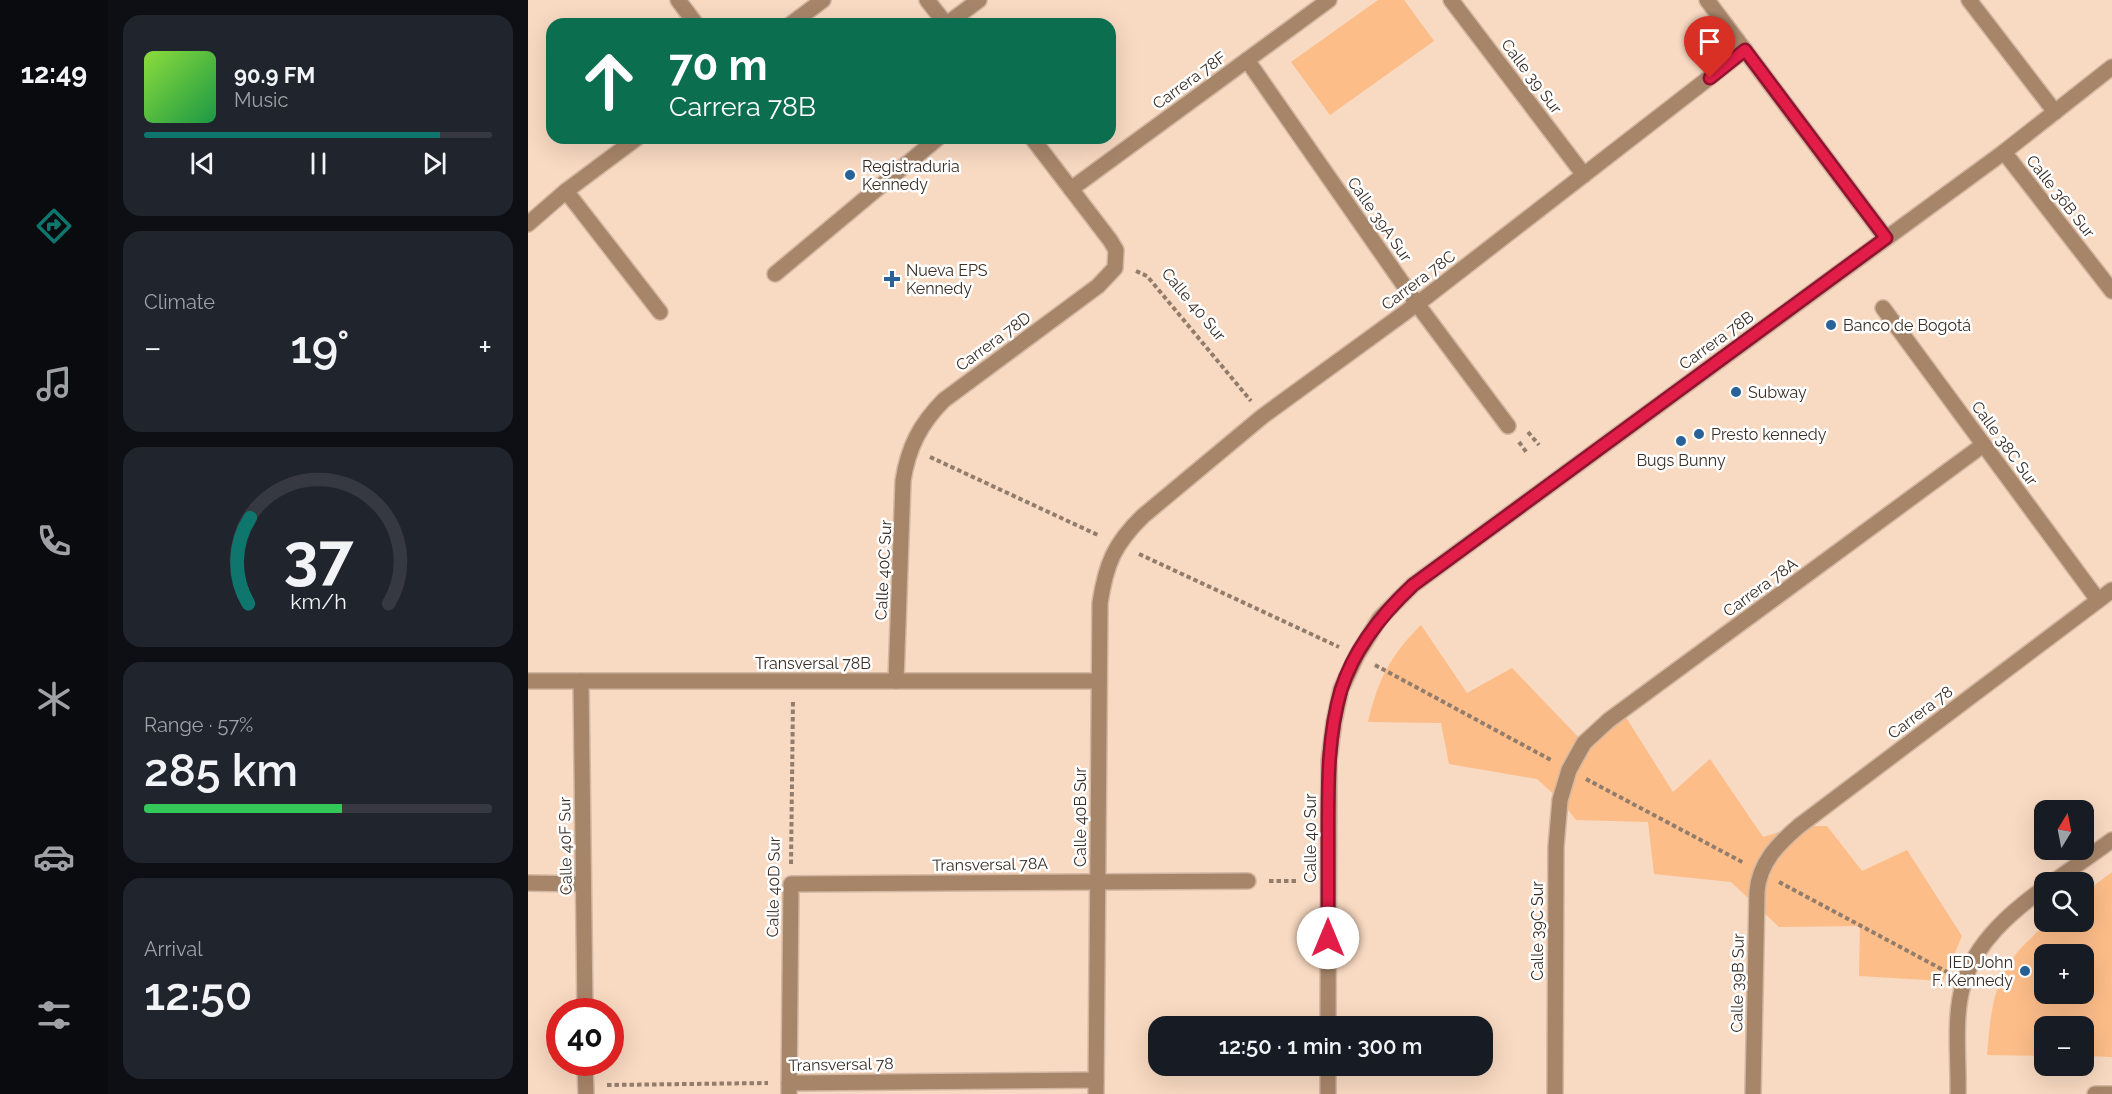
<!DOCTYPE html>
<meta charset="utf-8">
<style>
:root{--surface:#171b24;--page:#20242c;--text:#f1f3f6;--muted:#9ea1a6;--line:#363941;--accent:#0f766e}
body{margin:0;font-family:Raleway,sans-serif;background:var(--page);color:var(--text);height:100vh;display:flex;flex-direction:column;font-size:22px;white-space:nowrap}
*{box-sizing:border-box;margin:0}
p{font-size:20px;color:var(--muted)}
.icon{flex:none;width:33px;height:33px;fill:none;stroke:currentColor;stroke-width:2;stroke-linecap:round;stroke-linejoin:round}
.map{position:relative;flex:1;overflow:hidden}
.sheet{display:flex;flex-direction:column;gap:15px;padding:15px;background:#0d0f14;width:420px}
.sheet>*{flex:none}
.guide{position:absolute;left:18px;top:18px;width:570px;height:126px;border-radius:18px;box-shadow:0 6px 24px #0002;background:#0b6e4f;color:#fff;overflow:hidden}
.needle{width:39px;rotate:10deg}
.fabs{position:absolute;left:1506px;top:800px;display:grid;gap:12px}
.fabs a{display:grid;place-items:center;width:60px;height:60px;border-radius:12px;background:var(--surface);box-shadow:0 6px 24px #0002;font-size:30px}
.speed{position:absolute;left:18px;top:998px;display:flex;gap:12px;font-size:30px;font-weight:700;text-align:center}
.speed>*{display:grid;place-content:center;width:78px;height:78px;border-radius:50%;background:var(--surface);box-shadow:0 6px 24px #0002;line-height:1}
.speed .limit{border:9px solid #d22;background:#fff;color:#111}
.pin{position:absolute;display:grid;place-items:center;width:51px;height:51px;color:#fff;margin:-62px -26px;border-radius:50% 50% 50% 0;rotate:-45deg;box-shadow:0 0 6px #0007}
.pin .icon{rotate:45deg}
.me{position:absolute;width:66px;margin:-33px;rotate:0deg;stroke-linejoin:round;filter:drop-shadow(0 0 4px #0008)}
.turn{display:flex;align-items:center;gap:21px;height:126px;padding:0 24px;font-size:27px}
.turn .icon{width:78px;height:78px;stroke-width:2.5}
.turn b{display:block;font-size:42px;line-height:51px}
.big{font-size:45px;font-weight:600;line-height:1.1}
.sheet .card{flex:1;display:flex;flex-direction:column;justify-content:center;gap:9px;min-width:0;padding:0 21px;border-radius:18px;background:var(--page)}
.sheet .dial{align-items:center;gap:0}
.dial svg{height:156px;overflow:visible;fill:none;stroke:var(--line);stroke-width:7;stroke-linecap:round;text-anchor:middle}
.dial text{fill:var(--text);stroke:none}
.song{display:flex;align-items:center;gap:18px}
.cover{width:72px;height:72px;border-radius:9px;background:linear-gradient(135deg,hsl(90 70% 55%),hsl(140 70% 35%))}
.played{height:6px;border-radius:3px;background:linear-gradient(90deg,var(--accent) 85%,var(--line) 85%)}
.keys{display:flex;justify-content:space-around;direction:ltr}
.heat{display:flex;justify-content:space-between;align-items:center;font-size:33px;direction:ltr}
.charge{height:9px;border-radius:4px;background:linear-gradient(90deg,#34c759 57%,var(--line) 0)}
.trip{position:absolute;left:620px;top:1016px;width:345px;height:60px;border-radius:18px;background:var(--surface);box-shadow:0 6px 24px #0002;font-weight:600;line-height:60px;text-align:center}
main{display:flex;flex:1;min-height:0}
.tabs{display:flex;flex-direction:column;width:108px;justify-content:space-around;align-items:center;background:#090b0e;color:var(--muted)}
.tabs .icon{width:42px;height:42px}
.tabs .on{color:var(--accent)}
.tabs b{font-size:27px;color:var(--text)}
.map>svg:first-child{display:block}
.green{fill:#fcbd89;fill-rule:evenodd}
.lines{fill:none;stroke-linecap:round;stroke-linejoin:round}
.minor-casing{stroke:#d2b7a2;stroke-width:18}
.path{stroke:#927d6d;stroke-width:4;stroke-dasharray:4.5 3;stroke-linecap:butt}
.minor{stroke:#a78569;stroke-width:15}
.route-casing{stroke:#92132f;stroke-width:15}
.route{stroke:#e11d48;stroke-width:10}
.poi-dot{fill:#286299;stroke:#fff;stroke-width:2}
.labels{text-anchor:middle;stroke-width:5;stroke-linejoin:round;paint-order:stroke}
.street-label{font-size:16px;fill:#392d24;stroke:#fff}
.poi-label{font-size:16px;fill:#392d24;stroke:#fff;text-anchor:start}
</style>
<main>
<nav class="tabs">
<b>12:49</b>
<svg class="icon on" aria-label="directions" viewBox="0 0 24 24"><path d="M12 3l9 9-9 9-9-9zM9 14v-3h6M13 9l2 2-2 2"/></svg>
<svg class="icon" aria-label="music" viewBox="0 0 24 24"><path d="M9 18V5l10-2v13"/><circle cx="6" cy="18" r="3"/><circle cx="16" cy="16" r="3"/></svg>
<svg class="icon" aria-label="phone" viewBox="0 0 24 24"><path d="M5 4h4l2 5-3 2q2 4 5 5l2-3 5 2v4C11 20 4 13 5 4z"/></svg>
<svg class="icon" aria-label="climate" viewBox="0 0 24 24"><path d="M12 3v18M4 7l16 10M4 17L20 7"/></svg>
<svg class="icon" aria-label="car" viewBox="0 0 24 24"><path d="M5 17H2v-5l4-1 3-4h7l3 4 3 1v5h-3M9 17h6M6 11h13"/><circle cx="7" cy="17" r="2"/><circle cx="17" cy="17" r="2"/></svg>
<svg class="icon" aria-label="filters" viewBox="0 0 24 24"><path d="M4 7h16M4 17h16"/><circle cx="9" cy="7" r="2"/><circle cx="15" cy="17" r="2"/></svg>
</nav>
<section class="sheet">
<div class="card">
<div class="song"><i class="cover"></i><div><b>90.9 FM</b><p>Music</p></div></div>
<div class="played"></div>
<div class="keys"><svg class="icon" aria-label="previous" viewBox="0 0 24 24"><path d="M18 5L8 12l10 7zM5 5v14"/></svg><svg class="icon" aria-label="pause" viewBox="0 0 24 24"><path d="M8 5v14M16 5v14"/></svg><svg class="icon" aria-label="next" viewBox="0 0 24 24"><path d="M6 5l10 7-10 7zM19 5v14"/></svg></div>
</div>
<div class="card"><p>Climate</p>
<div class="heat"><a>−</a><b class="big">19°</b><a>+</a></div>
</div>
<div class="card dial"><svg viewBox="0 0 100 80">
<path d="M14 69A42 42 0 1 1 86 69"/>
<path d="M14 69A42 42 0 0 1 15 25" stroke="#0f766e"/>
<text x="50" y="56" font-size="32" font-weight="700">37</text>
<text x="50" y="72" font-size="11">km/h</text>
</svg></div>
<div class="card"><p>Range · 57%</p><b class="big">285 km</b><div class="charge"></div></div>
<div class="card"><p>Arrival</p><b class="big">12:50</b></div>
</section>
<div class="map">
<svg width="1584" height="1094" viewBox="0 0 1584 1094">
<rect width="100%" height="100%" fill="#f8d9c1"/>
<!-- green -->
<g class="green">
<polygon points="850,0 876,0 906,41 802,115 763,62"/>
<path d="M893,625l46,68 45,-25 72,75 38,-32 51,81 37,-33 53,78 36,-11h28l35,45 45,-21 55,86 -19,45 -84,-5 1,-50 -81,1 -48,-45 -77,-8 -6,-52 -72,-2 -16,-20 -23,-21 -88,-15 -8,-41 -73,-1c10,-42 22,-66 53,-97z"/>
<path d="M1584,872v185l-28,-1v-30h-40v30l-57,-1c3,-34 5,-68 25,-96 10,-14 25,-26 37,-38h35v-28zM1516,954h40v39h-40z"/>
</g>
<g class="lines">
<defs>
<g id="minor">
<polyline points="150,0 168,24"/>
<polyline points="399,0 418,24"/>
<polyline points="923,0 1056,175"/>
<polyline points="1179,0 1358,238"/>
<polyline points="1441,0 1527,112"/>
<polyline points="263,24 295,0"/>
<polyline points="419,24 451,0"/>
<polyline points="719,60 889,304 980,426"/>
<polyline points="1476,152 1584,291"/>
<polyline points="543,189 801,0"/>
<polyline points="38,191 132,312"/>
<polyline points="0,224 38,191 109,138"/>
<polyline points="247,274 410,138"/>
<polyline points="1355,308 1570,600"/>
<polyline points="0,681 571,681"/>
<polyline points="53,681 57,1011"/>
<path d="M368,681l7,-200c5,-33 17,-57 41,-81l154,-114 17,-18 1,-18 -6,-10 -78,-102"/>
<polyline points="1525,882 1584,840"/>
<polyline points="0,883 55,884"/>
<polyline points="800,1026 801,760 806,722 813,689 829,655 852,618 885,585 1476,152 1584,67"/>
<polyline points="57,1062 58,1094"/>
<polyline points="800,1065 800,1094"/>
<polyline points="261,1083 568,1080"/>
<polyline points="261,1094 263,884 720,881"/>
<path d="M568,1094l4,-491c6,-39 14,-59 43,-87l120,-100 162,-118 320,-248"/>
<polyline points="1027,1094 1028,847 1032,800 1041,770 1056,743 1081,720 1455,445"/>
<path d="M1225,1094l4,-202c2,-29 21,-48 42,-66l313,-236"/>
<path d="M1430,1094c1,-35 -5,-79 6,-112 12,-40 47,-70 80,-94"/>
<polyline points="1567,1094 1584,1094"/>
</g>
</defs>
<!-- minor casing -->
<use href="#minor" class="minor-casing"/>
<!-- path -->
<g class="path">
<polyline points="608,271 619,276 723,401"/>
<polyline points="1000,432 1011,445"/>
<polyline points="991,442 999,453"/>
<polyline points="402,457 572,536"/>
<polyline points="611,554 811,647"/>
<polyline points="847,665 1023,760"/>
<polyline points="1058,779 1216,863"/>
<polyline points="263,864 265,700"/>
<polyline points="741,881 770,881"/>
<polyline points="1251,882 1419,972"/>
<polyline points="79,1085 240,1083"/>
</g>
<!-- minor -->
<use href="#minor" class="minor"/>
</g>
<g class="lines">
<defs>
<path id="route" d="M800,938c0,-37 0,-74 0,-111 0,-45 0,-93 13,-137 13,-41 41,-76 72,-105l473,-347 -141,-188 -35,28"/>
</defs>
<!-- route casing -->
<use href="#route" class="route-casing"/>
<!-- route -->
<use href="#route" class="route"/>
</g>
<!-- markers -->
<g class="poi-dot">
<circle cx="322" cy="175" r="6"/>
<path d="M361 270h6v6h6v6h-6v6h-6v-6h-6v-6h6z"/>
<circle cx="1303" cy="325" r="6"/>
<circle cx="1208" cy="392" r="6"/>
<circle cx="1171" cy="434" r="6"/>
<circle cx="1153" cy="441" r="6"/>
<circle cx="1497" cy="971" r="6"/>
</g>
<g class="labels">
<!-- street labels -->
<g class="street-label">
<text transform="translate(1004 76) rotate(53)" y="6">Calle 39 Sur</text>
<text transform="translate(661 80) rotate(-36)" y="6">Carrera 78F</text>
<text transform="translate(1533 196) rotate(52)" y="6">Calle 36B Sur</text>
<text transform="translate(852 219) rotate(55)" y="6">Calle 39A Sur</text>
<text transform="translate(890 280) rotate(-37)" y="6">Carrera 78C</text>
<text transform="translate(666 304) rotate(50)" y="6">Calle 40 Sur</text>
<text transform="translate(1188 340) rotate(-36)" y="6">Carrera 78B</text>
<text transform="translate(465 341) rotate(-36)" y="6">Carrera 78D</text>
<text transform="translate(1477 443) rotate(54)" y="6">Calle 38C Sur</text>
<text transform="translate(355 570) rotate(-87)" y="6">Calle 40C Sur</text>
<text transform="translate(1232 587) rotate(-36)" y="6">Carrera 78A</text>
<text x="285" y="669">Transversal 78B</text>
<text transform="translate(1392 712) rotate(-37)" y="6">Carrera 78</text>
<text transform="translate(552 817) rotate(-90)" y="6">Calle 40B Sur</text>
<text transform="translate(782 838) rotate(-90)" y="6">Calle 40 Sur</text>
<text transform="translate(37 846) rotate(-91)" y="6">Calle 40F Sur</text>
<text transform="translate(462 864) rotate(-1)" y="6">Transversal 78A</text>
<text transform="translate(245 887) rotate(-89)" y="6">Calle 40D Sur</text>
<text transform="translate(1009 931) rotate(-90)" y="6">Calle 39C Sur</text>
<text transform="translate(1209 983) rotate(-89)" y="6">Calle 39B Sur</text>
<text transform="translate(313 1064) rotate(-1)" y="6">Transversal 78</text>
</g>
<!-- poi labels -->
<g class="poi-label">
<text x="334" y="172">Registraduria<tspan x="334" dy="18">Kennedy</tspan></text>
<text x="378" y="276">Nueva EPS<tspan x="378" dy="18">Kennedy</tspan></text>
<text x="1315" y="331">Banco de Bogotá</text>
<text x="1220" y="398">Subway</text>
<text x="1183" y="440">Presto kennedy</text>
<text x="1153" y="466" text-anchor="middle">Bugs Bunny</text>
<text x="1485" y="968" text-anchor="end">IED John<tspan x="1485" dy="18">F. Kennedy</tspan></text>
</g>
</g>
</svg>
<div class="fabs">
<a><svg class="needle" viewBox="-14 -14 28 28"><path d="M0-13l5 13h-10z" fill="#e53935"/><path d="M0 13l5-13h-10z" fill="#9ea1a6"/></svg></a>
<a><svg class="icon" aria-label="search" viewBox="0 0 24 24"><circle cx="10" cy="10" r="6"/><path d="M15 15l6 6"/></svg></a>
<a>+</a>
<a>−</a>
</div>
<div class="speed"><div class="limit">40</div></div>
<div class="pin" style="left:1182px;top:78px;background:#d93025"><svg class="icon" aria-label="arrive" viewBox="0 0 24 24"><path d="M6 21V4h12l-3 4 3 4H6"/></svg></div>
<svg class="me" style="left:800px;top:938px" viewBox="-20 -20 40 40"><circle r="19" fill="#fff"/><path d="M0-13L10 11 0 6-10 11z" fill="#e11d48"/></svg>
<div class="trip">12:50 · 1 min · 300 m</div>
<div class="guide">
<div class="turn"><svg class="icon" aria-label="ahead" viewBox="0 0 24 24"><path d="M12 20V5M6 11l6-6 6 6"/></svg><div><b>70 m</b>Carrera 78B</div></div>
</div>
</div>
</main>
